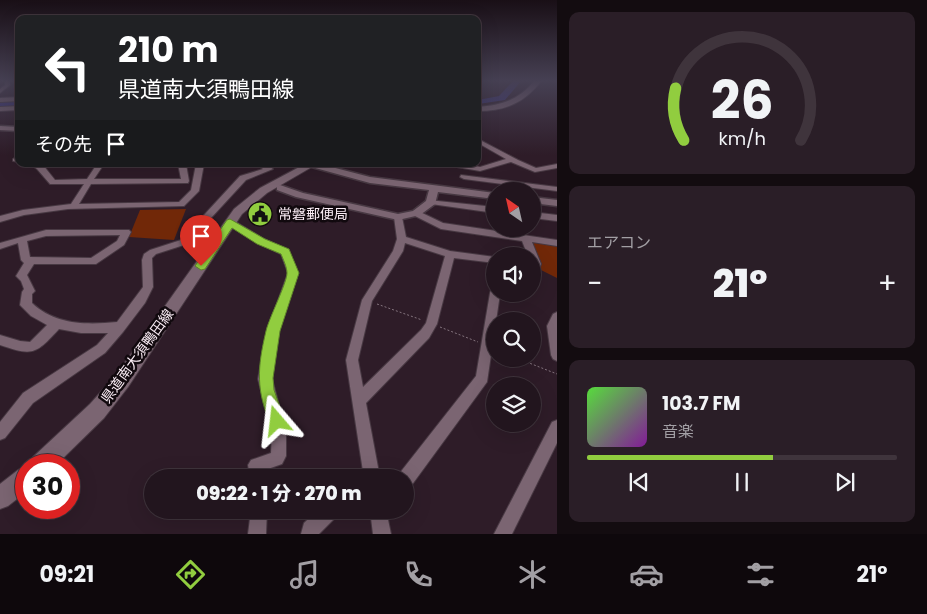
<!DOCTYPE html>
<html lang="ja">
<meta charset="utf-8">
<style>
:root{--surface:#22151e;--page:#2a1e27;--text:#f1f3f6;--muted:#a29fa4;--line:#3f343c;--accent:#91cd3f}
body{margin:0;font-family:Poppins,"Noto Sans JP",sans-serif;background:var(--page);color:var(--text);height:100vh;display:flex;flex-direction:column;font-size:19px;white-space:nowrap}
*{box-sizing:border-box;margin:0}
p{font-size:16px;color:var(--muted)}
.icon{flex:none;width:28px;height:28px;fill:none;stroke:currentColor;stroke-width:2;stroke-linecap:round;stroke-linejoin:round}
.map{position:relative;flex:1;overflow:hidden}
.panel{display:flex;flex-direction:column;gap:12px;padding:12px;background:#130c10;width:370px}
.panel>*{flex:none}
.guide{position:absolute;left:15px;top:15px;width:466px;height:152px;border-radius:10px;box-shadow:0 5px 20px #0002,0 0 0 1px var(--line);background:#202124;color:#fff;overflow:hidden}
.needle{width:32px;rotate:326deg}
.tools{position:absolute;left:486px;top:182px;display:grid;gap:10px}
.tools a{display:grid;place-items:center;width:55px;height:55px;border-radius:50%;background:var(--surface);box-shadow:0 5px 20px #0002,0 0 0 1px var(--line);font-size:25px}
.speed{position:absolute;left:15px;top:454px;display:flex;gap:10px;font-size:25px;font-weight:700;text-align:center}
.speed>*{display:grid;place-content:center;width:65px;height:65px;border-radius:50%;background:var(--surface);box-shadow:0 5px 20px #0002,0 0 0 1px var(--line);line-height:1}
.speed .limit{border:8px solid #d22;background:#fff;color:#111}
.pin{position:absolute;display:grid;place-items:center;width:42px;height:42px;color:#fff;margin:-51px -21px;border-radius:50% 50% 50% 0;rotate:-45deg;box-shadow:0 0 5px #0007}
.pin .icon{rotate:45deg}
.me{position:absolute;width:55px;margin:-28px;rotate:343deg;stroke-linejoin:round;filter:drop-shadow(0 0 4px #0008)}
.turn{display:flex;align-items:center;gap:18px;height:105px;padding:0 20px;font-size:22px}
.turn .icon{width:65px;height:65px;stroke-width:2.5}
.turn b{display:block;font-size:35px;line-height:42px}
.then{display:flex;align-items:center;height:48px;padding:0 20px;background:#0003;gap:10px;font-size:19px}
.big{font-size:38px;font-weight:800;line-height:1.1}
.panel .widget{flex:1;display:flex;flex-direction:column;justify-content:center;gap:8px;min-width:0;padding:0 18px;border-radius:10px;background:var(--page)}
.panel .dial{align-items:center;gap:0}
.dial svg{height:130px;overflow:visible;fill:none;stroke:var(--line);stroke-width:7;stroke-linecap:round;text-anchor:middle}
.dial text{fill:var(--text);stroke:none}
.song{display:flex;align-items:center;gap:15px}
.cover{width:60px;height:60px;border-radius:8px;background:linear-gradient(135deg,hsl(110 70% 55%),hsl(290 70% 35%))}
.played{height:5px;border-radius:2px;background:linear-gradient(90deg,var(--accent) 60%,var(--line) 60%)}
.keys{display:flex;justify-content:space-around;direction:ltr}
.heat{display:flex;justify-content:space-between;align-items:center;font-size:28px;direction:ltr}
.trip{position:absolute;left:144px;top:469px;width:270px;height:50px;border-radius:25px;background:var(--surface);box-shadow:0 5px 20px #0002,0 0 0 1px var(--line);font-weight:800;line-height:50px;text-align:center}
.menu{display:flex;height:80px;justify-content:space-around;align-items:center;background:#0e080c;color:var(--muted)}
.menu .icon{width:35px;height:35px}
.menu .active{color:var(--accent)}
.menu b{font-size:22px;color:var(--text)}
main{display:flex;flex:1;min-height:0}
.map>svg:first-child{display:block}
.green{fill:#712808}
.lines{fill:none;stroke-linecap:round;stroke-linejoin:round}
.river{fill:#38337f;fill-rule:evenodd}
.minor-casing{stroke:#483943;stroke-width:2}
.tertiary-casing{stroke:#483943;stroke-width:3}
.secondary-casing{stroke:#483943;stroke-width:2}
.path{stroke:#84747e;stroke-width:1;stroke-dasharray:2 2;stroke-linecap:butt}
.minor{fill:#7b6572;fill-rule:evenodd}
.tertiary{fill:#7b6572;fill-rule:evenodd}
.secondary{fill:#7b6572;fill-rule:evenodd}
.route{fill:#91cd3f;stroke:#5e8529}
.labels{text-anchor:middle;stroke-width:5;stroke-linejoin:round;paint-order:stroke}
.poi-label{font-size:14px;fill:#fbeef6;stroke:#11090e;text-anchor:start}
.street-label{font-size:14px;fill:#fbeef6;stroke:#11090e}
</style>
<main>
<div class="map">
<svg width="557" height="534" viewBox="0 0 557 534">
<rect width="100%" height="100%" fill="#2e1c28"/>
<!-- green -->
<g class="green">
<polygon points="186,209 174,240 129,237 140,210"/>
<polygon points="531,241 557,245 557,278 541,270"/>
</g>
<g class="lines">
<!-- river -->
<g class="river">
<polygon points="514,80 522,80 505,100 478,104 478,100 499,96"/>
<rect x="0" y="102" width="19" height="4"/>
</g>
<defs>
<g id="minor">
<polygon points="5,80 9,80 10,85 0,93 0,89 5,85"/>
<polygon points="19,97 19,101 0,102 0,98"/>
<polygon points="19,106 19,110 0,111 0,107"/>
<polygon points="478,139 518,160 536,168 557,164 557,168 535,172 511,162 480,171 451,166 451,164 464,164 480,167 506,159 478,143"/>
<polygon points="19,155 19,162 13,161 13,159"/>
<polygon points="30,164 43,165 55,180 87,179 97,164 104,164 94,179 181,179 178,164 186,164 189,181 188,183 91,184 79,204 179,202 191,190 196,164 204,164 199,191 184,206 68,209 24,215 0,222 0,216 23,210 71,204 84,184 50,184 37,169"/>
<path d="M257,164h8l8,5 -27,11 -59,64 -31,10 -4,4 1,29 -8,16 -22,29 -18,21 -72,50 -28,35 -5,2v-18l23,-29 74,-48 11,-12h-27l-22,-4c-24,26 -26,27 -59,16v-10l20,6 10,1 17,-17 -16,-9 -11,-11 2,-13 2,-3 -3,-8 -5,-5 8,-13 -3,-3 -3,-17 -18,6v-6l46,-13h83l2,2 -7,13 -28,19h-62l-7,11 8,16 -3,3v9c23,22 55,22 85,19l26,-35 -1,-27 2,-6 6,-4 31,-10 59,-64 23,-7zM120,235l-3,6 -26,17 -61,-1 -3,-16 19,-5z"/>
<polygon points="461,175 557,187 557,191 464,179 460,177"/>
<polygon points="428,200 495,207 495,213 431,204 428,204"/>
<polygon points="416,210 443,223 557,240 557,246 532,242 541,264 540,267 532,268 532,256 528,256 522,241 441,229 413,215 413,211"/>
<polygon points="532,212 557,215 557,221 532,218"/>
<path d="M398,214l4,3 4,20 44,14 45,6v6l-41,-5 -17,66 -8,14 -63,65 14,75h-16l-18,-118 16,-60 31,-49 4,-12 -3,-22zM405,243l40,13 -19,67 -5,7 -58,57 -5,-27 14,-59 31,-50z"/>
<polygon points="231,219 264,239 288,250 298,273 279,331 272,379 286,431 286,456 282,464 265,470 266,478 250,478 248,465 251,460 271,453 272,431 258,379 267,331 288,273 281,254 258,243 228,224 227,222"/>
<polygon points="495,289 495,294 500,294 487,382 411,486 405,488 405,478 398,478 399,474 476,376 490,293 491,290"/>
<polygon points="557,312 557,361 553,359 551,355 547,326 553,314"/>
<polygon points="557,420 557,443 512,534 494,534 552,422"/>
<polygon points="251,510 267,510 266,534 248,534"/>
<polygon points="318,510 339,510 337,516 319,534 301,534 304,523"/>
<polygon points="370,510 386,510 391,534 373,534"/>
</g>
<g id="tertiary">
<polygon points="478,80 483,80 478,83"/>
<polygon points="0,126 19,127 19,131 0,130"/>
<polygon points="307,164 320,164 370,177 495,193 495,199 438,192 435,204 420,215 398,220 296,197 277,190 277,186 280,185 303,193 398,214 413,211 426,201 429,190 370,183 308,166"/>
<polygon points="532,197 557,200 557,206 532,203"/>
</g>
<g id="secondary">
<path d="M535,80h7c-17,23 -37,31 -64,31v-4c24,-2 41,-7 57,-27z"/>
<polygon points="305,164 317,164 267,193 242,214 128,387 104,418 56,465 30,465 33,457 90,404 116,375 234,209 260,188"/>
<polygon points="26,467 26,492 8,506 0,509 0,484 18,470"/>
</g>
</defs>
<!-- minor casing -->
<use href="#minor" class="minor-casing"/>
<!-- tertiary casing -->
<use href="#tertiary" class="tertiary-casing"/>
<!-- secondary casing -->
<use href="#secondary" class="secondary-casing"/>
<!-- path -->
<g class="path">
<polyline points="377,304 422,320"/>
<polyline points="440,327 478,342"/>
<polyline points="519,359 557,374"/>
</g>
<!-- minor -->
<use href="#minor" class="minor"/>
<!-- tertiary -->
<use href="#tertiary" class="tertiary"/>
<!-- secondary -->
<use href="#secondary" class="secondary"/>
</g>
<!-- sky -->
<linearGradient id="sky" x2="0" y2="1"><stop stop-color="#190f16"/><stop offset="0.52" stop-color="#464053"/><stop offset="1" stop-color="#464053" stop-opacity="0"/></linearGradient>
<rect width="557" height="155" fill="url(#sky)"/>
<!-- route -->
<path class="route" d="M230,219l35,20 24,10 10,24 -19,58 -7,47 1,12 11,31 -3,5 -5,3 -6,-3c-15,-36 -14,-57 -5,-95 3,-13 21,-48 21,-58 0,-6 -4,-14 -6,-19l-24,-10 -25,-16 -27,41 -4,1 -6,-4 32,-46z"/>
<!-- icons -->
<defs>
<symbol id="civic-disc" viewBox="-11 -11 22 22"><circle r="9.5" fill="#91cd3f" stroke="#11090e"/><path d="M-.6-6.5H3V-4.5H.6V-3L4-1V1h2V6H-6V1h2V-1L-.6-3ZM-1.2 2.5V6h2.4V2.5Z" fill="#111"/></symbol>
</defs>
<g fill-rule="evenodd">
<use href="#civic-disc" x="246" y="200" width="28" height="28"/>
</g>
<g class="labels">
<!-- poi labels -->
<g class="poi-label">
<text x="278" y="219">常磐郵便局</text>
</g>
<!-- street labels -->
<g class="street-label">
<text transform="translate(137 356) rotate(-54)" y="5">県道南大須鴨田線</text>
</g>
</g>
</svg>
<div class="tools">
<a><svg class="needle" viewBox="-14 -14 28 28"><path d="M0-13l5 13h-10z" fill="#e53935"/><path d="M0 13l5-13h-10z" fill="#a29fa4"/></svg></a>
<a><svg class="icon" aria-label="sound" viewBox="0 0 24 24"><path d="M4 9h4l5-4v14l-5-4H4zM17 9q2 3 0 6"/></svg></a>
<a><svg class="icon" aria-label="search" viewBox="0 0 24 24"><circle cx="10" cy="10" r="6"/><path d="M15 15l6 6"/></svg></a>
<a><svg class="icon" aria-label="layers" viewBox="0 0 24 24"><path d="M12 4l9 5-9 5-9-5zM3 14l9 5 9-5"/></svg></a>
</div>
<div class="speed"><div class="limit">30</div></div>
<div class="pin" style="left:201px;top:266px;background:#d93025"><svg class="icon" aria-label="arrive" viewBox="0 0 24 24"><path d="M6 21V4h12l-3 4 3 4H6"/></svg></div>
<svg class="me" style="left:277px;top:421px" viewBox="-20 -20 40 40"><path d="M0-17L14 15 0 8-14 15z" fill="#91cd3f" stroke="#fff" stroke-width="4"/></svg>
<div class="trip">09:22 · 1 分 · 270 m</div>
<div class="guide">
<div class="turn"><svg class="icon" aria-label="left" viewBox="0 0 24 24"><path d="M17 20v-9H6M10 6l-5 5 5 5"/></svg><div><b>210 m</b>県道南大須鴨田線</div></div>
<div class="then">その先<svg class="icon" aria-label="arrive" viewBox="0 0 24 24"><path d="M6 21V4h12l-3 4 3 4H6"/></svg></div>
</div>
</div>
<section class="panel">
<div class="widget dial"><svg viewBox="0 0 100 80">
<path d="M14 69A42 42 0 1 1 86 69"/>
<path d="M14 69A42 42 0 0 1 9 37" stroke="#91cd3f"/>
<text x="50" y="56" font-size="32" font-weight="700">26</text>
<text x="50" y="72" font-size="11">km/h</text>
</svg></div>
<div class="widget"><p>エアコン</p>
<div class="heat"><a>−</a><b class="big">21°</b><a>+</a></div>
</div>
<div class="widget">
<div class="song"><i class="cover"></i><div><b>103.7 FM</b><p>音楽</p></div></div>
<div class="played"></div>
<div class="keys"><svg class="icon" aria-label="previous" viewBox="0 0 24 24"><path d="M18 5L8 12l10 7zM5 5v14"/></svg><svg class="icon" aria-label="pause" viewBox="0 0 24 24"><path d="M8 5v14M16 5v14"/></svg><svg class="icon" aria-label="next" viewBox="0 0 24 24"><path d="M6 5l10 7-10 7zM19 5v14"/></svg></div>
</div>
</section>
</main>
<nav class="menu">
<b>09:21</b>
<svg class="icon active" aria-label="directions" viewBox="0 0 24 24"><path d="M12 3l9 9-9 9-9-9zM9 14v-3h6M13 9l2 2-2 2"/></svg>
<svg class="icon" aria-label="music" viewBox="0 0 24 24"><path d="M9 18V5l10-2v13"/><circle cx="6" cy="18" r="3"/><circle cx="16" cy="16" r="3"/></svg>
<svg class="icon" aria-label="phone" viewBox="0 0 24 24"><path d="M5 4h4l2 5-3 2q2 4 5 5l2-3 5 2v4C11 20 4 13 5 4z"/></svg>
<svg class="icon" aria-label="climate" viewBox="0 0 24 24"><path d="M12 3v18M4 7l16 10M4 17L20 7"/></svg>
<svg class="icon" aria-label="car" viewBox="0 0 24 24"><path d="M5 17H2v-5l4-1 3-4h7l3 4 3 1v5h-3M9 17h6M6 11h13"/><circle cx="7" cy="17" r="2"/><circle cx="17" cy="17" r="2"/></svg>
<svg class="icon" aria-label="filters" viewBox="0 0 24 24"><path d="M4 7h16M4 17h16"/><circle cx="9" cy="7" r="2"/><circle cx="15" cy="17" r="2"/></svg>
<b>21°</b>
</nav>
